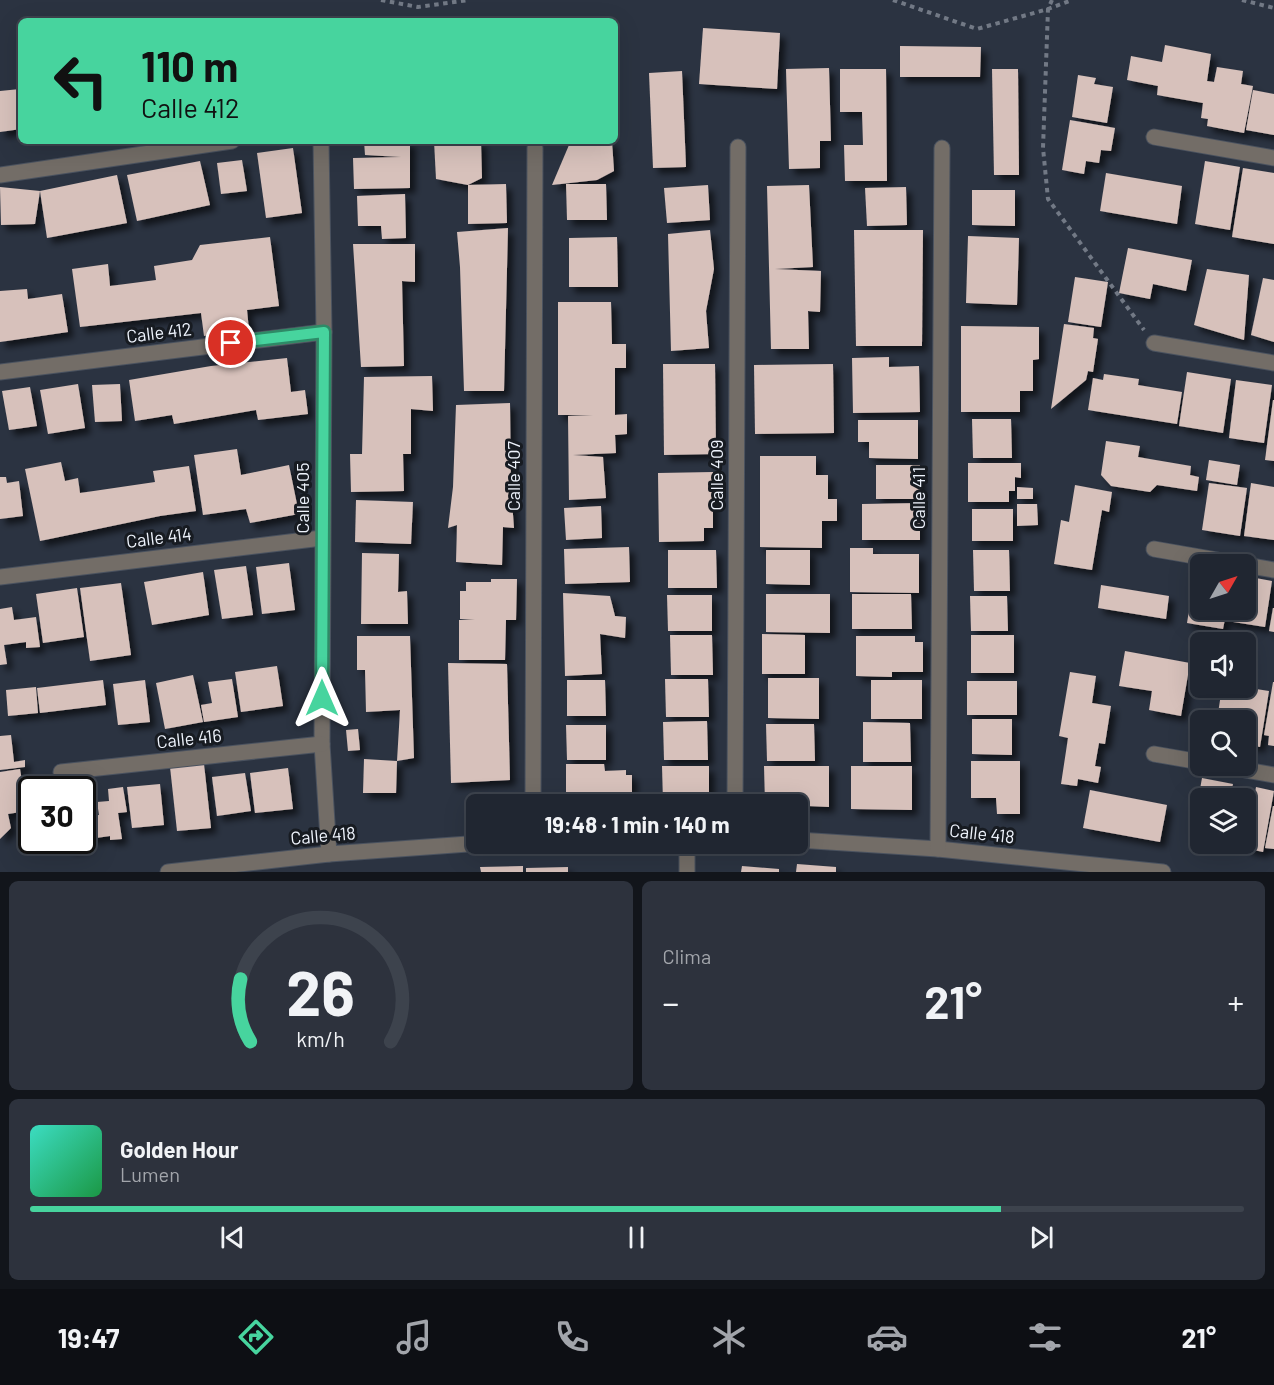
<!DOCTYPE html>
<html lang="es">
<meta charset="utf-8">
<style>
:root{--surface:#202631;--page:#2d323d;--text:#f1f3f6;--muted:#a2a5ab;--line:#3d434d;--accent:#47d49e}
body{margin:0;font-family:Barlow,sans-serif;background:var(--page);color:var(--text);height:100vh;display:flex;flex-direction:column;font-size:22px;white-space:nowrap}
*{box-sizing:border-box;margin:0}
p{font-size:20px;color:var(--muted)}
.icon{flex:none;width:33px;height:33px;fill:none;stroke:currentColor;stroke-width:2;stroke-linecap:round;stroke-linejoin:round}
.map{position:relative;height:872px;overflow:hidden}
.sheet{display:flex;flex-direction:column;gap:9px;padding:9px;background:#12151b;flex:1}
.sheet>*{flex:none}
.guide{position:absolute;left:18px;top:18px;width:600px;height:126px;border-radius:9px;box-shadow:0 6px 24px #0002,0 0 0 2px var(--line);background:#47d49e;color:#111;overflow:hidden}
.needle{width:39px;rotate:51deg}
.buttons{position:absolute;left:1190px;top:554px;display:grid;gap:12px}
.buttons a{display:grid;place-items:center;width:66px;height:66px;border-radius:9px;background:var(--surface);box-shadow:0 6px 24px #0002,0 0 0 2px var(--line);font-size:30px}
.speed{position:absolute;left:18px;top:776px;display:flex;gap:12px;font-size:30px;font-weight:700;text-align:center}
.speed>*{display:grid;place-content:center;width:78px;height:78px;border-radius:50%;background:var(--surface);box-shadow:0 6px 24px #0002,0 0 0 2px var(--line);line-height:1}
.speed .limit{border:3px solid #111;border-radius:9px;background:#fff;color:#111}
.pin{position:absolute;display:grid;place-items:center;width:51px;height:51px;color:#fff;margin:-26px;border:3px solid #fff;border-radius:50%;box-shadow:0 2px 6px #0007}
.me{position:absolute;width:66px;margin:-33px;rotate:0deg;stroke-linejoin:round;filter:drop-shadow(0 0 4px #0008)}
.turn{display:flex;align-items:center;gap:21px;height:126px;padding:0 24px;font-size:27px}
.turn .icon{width:78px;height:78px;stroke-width:2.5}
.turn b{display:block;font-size:42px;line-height:51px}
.big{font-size:45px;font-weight:700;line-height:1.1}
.sheet .tile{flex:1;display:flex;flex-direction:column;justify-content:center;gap:9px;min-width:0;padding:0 21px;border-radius:9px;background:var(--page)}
.sheet .dial{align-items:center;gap:0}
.dial svg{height:156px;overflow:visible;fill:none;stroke:var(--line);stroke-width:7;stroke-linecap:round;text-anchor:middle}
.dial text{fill:var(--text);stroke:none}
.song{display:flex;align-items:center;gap:18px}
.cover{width:72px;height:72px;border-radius:9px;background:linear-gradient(135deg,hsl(170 70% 55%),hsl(140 70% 35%))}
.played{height:6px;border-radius:3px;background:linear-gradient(90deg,var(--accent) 80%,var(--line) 80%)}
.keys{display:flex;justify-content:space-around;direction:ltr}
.heat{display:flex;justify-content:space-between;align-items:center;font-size:33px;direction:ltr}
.sheet .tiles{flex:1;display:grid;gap:9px;grid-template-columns:1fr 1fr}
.tile:last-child{grid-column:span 2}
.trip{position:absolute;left:466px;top:794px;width:342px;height:60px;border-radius:9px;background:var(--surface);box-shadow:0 6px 24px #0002,0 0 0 2px var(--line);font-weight:700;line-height:60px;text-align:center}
.tabs{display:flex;height:96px;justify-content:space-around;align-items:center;background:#0d0f14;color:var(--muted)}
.tabs .icon{width:42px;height:42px}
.tabs .current{color:var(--accent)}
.tabs b{font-size:27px;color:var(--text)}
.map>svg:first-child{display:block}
.building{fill:#d7c1bb;filter:url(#shadow)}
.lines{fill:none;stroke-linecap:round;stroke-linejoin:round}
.street-casing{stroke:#4a525f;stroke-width:17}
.path{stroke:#727985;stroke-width:4;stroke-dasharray:4.5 4.5;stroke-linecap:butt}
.street{stroke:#736d67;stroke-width:15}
.route-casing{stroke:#2e8a67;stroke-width:15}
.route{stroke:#47d49e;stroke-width:10}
.labels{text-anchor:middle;stroke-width:6;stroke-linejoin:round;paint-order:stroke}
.street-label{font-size:18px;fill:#eef3fc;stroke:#171b21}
</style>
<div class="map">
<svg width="1274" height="872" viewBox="0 0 1274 872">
<defs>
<filter id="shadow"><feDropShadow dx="5.5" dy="5.5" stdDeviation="3" flood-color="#0009"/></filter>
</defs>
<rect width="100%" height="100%" fill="#2b3341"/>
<!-- building -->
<g class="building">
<polygon points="410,16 410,21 361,21 361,19"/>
<polygon points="703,28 780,33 777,89 699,84"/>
<polygon points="1165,45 1211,54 1207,81 1214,82 1217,67 1243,71 1241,84 1253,86 1244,133 1207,126 1208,119 1201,118 1203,103 1157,95 1158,86 1127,80 1131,56 1162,62"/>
<polygon points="900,46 981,47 980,77 900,77"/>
<polygon points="829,68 831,141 820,141 820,168 789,169 786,69"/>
<polygon points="840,69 886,69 887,181 845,181 844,145 863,145 862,112 840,112"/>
<polygon points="992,69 1018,69 1019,175 994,175"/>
<polygon points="682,71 686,167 653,168 649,73"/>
<polygon points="1078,75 1096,78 1094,84 1113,87 1107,123 1072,117"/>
<polygon points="20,89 21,129 0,132 0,91"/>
<polygon points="1253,90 1274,94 1274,135 1246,130"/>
<polygon points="1070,120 1115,128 1111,151 1101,150 1099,163 1086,161 1084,174 1062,170"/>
<polygon points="364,141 410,141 410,188 354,189 353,158 401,157 365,155"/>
<polygon points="434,141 481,141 482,178 468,185 436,179"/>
<polygon points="592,141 612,141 614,171 597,180 552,185 569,145"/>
<polygon points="293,148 302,213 266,218 257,153"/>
<polygon points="242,160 247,191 221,194 217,163"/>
<polygon points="200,161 210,205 137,221 127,175"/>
<polygon points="1205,161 1240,167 1230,230 1195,224"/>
<polygon points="1243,168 1274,173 1274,244 1232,237"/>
<polygon points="1106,173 1182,186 1177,224 1100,211"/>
<polygon points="117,175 127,223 47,238 40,191 35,224 1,225 0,187 40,191"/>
<polygon points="506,184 507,223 468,224 468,185"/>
<polygon points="566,184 606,184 607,220 567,220"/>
<polygon points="708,185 710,220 667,223 664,188"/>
<polygon points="809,185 813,267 775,269 821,271 820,312 808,311 809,349 771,349 767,186"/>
<polygon points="906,187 907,225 867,226 865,188"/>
<polygon points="972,190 1015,190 1015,226 972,225"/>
<polygon points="405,194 406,238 382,239 381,226 358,226 357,196"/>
<polygon points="508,228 504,391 464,391 460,267 457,232"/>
<polygon points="710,230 714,269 706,311 709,348 671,351 668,234"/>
<polygon points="854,230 923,230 922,346 856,346"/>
<polygon points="968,236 1019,238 1017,305 966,303"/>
<polygon points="270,237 279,306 247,310 249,330 204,336 201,313 80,327 72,269 108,264 110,286 156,280 154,266 192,260 200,245"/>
<polygon points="617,237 618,287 569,287 569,238"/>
<polygon points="353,244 415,244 415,282 402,281 404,366 361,367"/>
<polygon points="1128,248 1192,260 1186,291 1153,284 1150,299 1119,293"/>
<polygon points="1207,269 1249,275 1244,340 1194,325"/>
<polygon points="1075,277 1108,282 1101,327 1068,322"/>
<polygon points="1263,278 1274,280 1274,342 1251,335"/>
<polygon points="27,289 28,299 62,294 68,332 0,342 0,291"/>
<polygon points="558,302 611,302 612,344 626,344 626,368 615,368 615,415 627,414 627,434 615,435 616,453 573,455 603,457 606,498 569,500 568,416 593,415 558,415"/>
<polygon points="1064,324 1094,328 1093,338 1098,339 1093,372 1088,371 1086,380 1051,409"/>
<polygon points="961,326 1039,327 1039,359 1033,360 1033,391 1020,391 1020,412 961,412"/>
<polygon points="889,357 889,367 919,366 920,412 853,413 852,358"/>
<polygon points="287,358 291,392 305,390 308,414 258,420 256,410 174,424 172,415 135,421 129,380 211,366"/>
<polygon points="663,364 715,364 716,454 664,455"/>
<polygon points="833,364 834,433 755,434 754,365"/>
<polygon points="1187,372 1231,379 1223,433 1179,426"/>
<polygon points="1104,374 1139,379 1138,385 1182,392 1177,424 1088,410 1093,378 1103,380"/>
<polygon points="432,376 433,411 411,409 411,454 403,454 404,491 351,492 350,454 362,454 364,377"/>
<polygon points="1236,380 1272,385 1264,443 1229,438"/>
<polygon points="78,384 85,428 48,434 40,390"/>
<polygon points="120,384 122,421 95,422 92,385"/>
<polygon points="30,387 37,426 9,430 2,391"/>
<polygon points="1273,400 1274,400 1274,461 1265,460"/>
<polygon points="510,403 511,488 514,528 503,527 502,565 456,562 457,525 448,528 453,487 456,405"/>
<polygon points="972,419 1011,419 1012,458 973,458"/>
<polygon points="858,420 918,420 918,459 869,458 869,442 858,442"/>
<polygon points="1106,441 1140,446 1138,457 1191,466 1190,475 1199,477 1197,491 1157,485 1150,492 1111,486 1101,475"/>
<polygon points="237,449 241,475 289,465 299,514 250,523 246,509 203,515 194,455"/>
<polygon points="760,456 816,456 816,475 828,475 828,499 837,499 837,521 822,521 822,548 760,547"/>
<polygon points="1209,460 1240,465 1237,485 1206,480"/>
<polygon points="61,462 65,481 78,478 80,493 155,482 153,471 189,466 196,511 160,516 40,541 25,469"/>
<polygon points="968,463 1021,463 1021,478 1015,477 1015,491 1009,491 1009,502 968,502"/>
<polygon points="876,465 920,465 921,499 876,499"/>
<polygon points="713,472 713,528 704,528 704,541 659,542 658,473"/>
<polygon points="0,477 6,477 7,483 19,481 23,516 0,519"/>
<polygon points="1209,483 1247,488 1240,536 1202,530"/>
<polygon points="1251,483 1274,487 1274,540 1244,536"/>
<polygon points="1075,485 1112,492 1109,512 1102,510 1092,570 1054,564 1061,520 1069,522"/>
<polygon points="1017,487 1033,488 1033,499 1017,499"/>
<polygon points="356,500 413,502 411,544 355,542"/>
<polygon points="920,503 920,540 862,540 862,504"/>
<polygon points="1017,504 1037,504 1038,525 1017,526"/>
<polygon points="601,506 602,538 566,540 564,508"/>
<rect x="972" y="509" width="41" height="32"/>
<polygon points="629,547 630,582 565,584 564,549"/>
<polygon points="850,548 873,548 873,554 919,554 919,593 850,592"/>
<polygon points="668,550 716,550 717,588 668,588"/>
<polygon points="766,550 810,550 810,585 766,584"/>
<polygon points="973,550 1009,550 1010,591 974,591"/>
<polygon points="362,553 399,554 398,592 407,591 408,624 361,624"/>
<polygon points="289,563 295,610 262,614 256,567"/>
<polygon points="246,566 253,615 222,619 214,570"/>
<polygon points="203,572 209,615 152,625 144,582"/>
<polygon points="1245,576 1272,581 1265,627 1227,621 1229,609 1245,609"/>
<polygon points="491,579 517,579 516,620 506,620 505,660 459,660 459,620 475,620 460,619 460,591 466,591 466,582 491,582"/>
<polygon points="1194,579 1200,580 1200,609 1227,609 1223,629 1187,623"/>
<polygon points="121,583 131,655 90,661 80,588"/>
<polygon points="1101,585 1169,596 1166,619 1098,608"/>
<polygon points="77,588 84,637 43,643 36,594"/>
<polygon points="563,593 610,596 615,616 626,617 625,638 600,634 602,674 565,676"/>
<polygon points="766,594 830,594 830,633 766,632"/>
<polygon points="852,594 911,594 912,629 852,629"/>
<polygon points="667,595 712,595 712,631 668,631"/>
<polygon points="970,596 1007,596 1008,631 971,631"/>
<polygon points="12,607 14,620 36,617 40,647 26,648 26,642 4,645 7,664 0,665 0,609"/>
<polygon points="1273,608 1274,608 1274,632 1269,631"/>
<polygon points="762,634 805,635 805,674 762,674"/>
<polygon points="670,635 712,635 713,675 671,675"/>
<rect x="971" y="635" width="43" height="38"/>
<polygon points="357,636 410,636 414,758 397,761 400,710 366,712 365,670 357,670"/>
<polygon points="856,636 915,636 915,642 923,642 923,672 892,672 892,677 856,676"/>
<polygon points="1125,651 1190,663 1181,716 1149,710 1152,691 1119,686"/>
<polygon points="448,663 507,664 510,780 451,783"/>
<polygon points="277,666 283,706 241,712 235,672"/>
<polygon points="1070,672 1096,676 1092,703 1111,706 1105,744 1099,743 1095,766 1101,767 1098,783 1078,779 1077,786 1061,784 1068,738 1059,736"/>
<polygon points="193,675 203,722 165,729 156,683"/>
<polygon points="768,678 819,678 819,719 768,718"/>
<polygon points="232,679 238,717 204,722 201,705 212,703 208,682"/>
<polygon points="665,679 708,679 709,717 666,717"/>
<polygon points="103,680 106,705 40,713 37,688"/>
<polygon points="145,680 150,722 118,725 113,684"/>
<polygon points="567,680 605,680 606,716 567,716"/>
<rect x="871" y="680" width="51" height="39"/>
<rect x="967" y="681" width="50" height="34"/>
<polygon points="1273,682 1274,682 1274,746 1268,745 1269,736 1264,735"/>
<polygon points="36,687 38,713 8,716 6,690"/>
<polygon points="1222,687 1243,687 1269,691 1260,747 1245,744 1245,720 1217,720"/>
<polygon points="972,719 1012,719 1012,755 972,754"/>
<polygon points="707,721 708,760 664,760 663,722"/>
<polygon points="863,722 910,723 911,762 863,762"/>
<polygon points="766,724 814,724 815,761 767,761"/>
<polygon points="566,725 606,725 606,760 567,760"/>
<polygon points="358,729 360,750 348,751 346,730"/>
<polygon points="11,735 14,762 25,760 25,767 0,770 0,736"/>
<polygon points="364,759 397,761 396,793 363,793"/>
<polygon points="971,761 1020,761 1020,814 997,814 996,798 971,798"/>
<polygon points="204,764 211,828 177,831 170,767"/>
<polygon points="566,764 604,764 605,771 626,770 626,775 632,775 632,803 566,803"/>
<polygon points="662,766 709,766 709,802 663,802"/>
<polygon points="764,766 829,766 829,807 765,804"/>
<polygon points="851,766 912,766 912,810 851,809"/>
<polygon points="288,768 293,809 255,813 250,773"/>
<polygon points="20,769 27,811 8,814 11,828 0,839 0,772"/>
<polygon points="245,773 251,811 217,816 212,777"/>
<polygon points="1202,778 1233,784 1230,798 1200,798 1200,841 1191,839"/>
<polygon points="160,784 164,825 132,828 127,787"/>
<polygon points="123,787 127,812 118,813 122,839 110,840 110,836 89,839 86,816 99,815 97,802 109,801 108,789"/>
<polygon points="1256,787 1274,791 1263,852 1245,848"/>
<polygon points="1090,790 1167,805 1160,842 1083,828"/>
<polygon points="1232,793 1252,796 1246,830 1245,798 1231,798"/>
<polygon points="1273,806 1274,806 1274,849 1265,848"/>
<polygon points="82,814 84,814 87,846 69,848 68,843 57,844 57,842 18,844 17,827 20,827 20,823 32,822 32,840 82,840"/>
<polygon points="797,864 836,867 836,872 796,872"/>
<polygon points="523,866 523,872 481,872 480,867"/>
<polygon points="742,866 779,869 779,872 741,872"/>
<polygon points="568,867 568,872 526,872 526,868"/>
</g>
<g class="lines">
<defs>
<g id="street">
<polyline points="1154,137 1274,158"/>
<polyline points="321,141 324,332 322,744 329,854"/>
<polyline points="0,175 232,141"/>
<polyline points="1154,343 1274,363"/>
<polyline points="0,372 324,332"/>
<polyline points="1154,549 1240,564"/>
<polyline points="1245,565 1274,570"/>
<polyline points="0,577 322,538"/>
<polyline points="1154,754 1200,762"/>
<polyline points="1217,765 1274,775"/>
<polyline points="61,772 322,744"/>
<polyline points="533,804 535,148"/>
<polyline points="735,804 738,147"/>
<polyline points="798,840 938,849 1163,872"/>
<polyline points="938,849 942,148"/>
<polyline points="168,872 329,854 482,843"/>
<polyline points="687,872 687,843"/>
</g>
</defs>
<!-- street casing -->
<use href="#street" class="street-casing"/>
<!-- path -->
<g class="path">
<polyline points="381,0 418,7 469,0"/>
<polyline points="893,0 977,29 1048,9 1072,0"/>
<polyline points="1052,0 1048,9 1043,148 1048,199 1144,330"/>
<polyline points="1242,0 1274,8"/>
</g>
<!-- street -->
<use href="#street" class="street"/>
</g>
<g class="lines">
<defs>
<polyline id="route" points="231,343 324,332 322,698"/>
</defs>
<!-- route casing -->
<use href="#route" class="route-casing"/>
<!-- route -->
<use href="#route" class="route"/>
</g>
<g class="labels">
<!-- street labels -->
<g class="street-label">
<text transform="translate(159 333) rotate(-7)" y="6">Calle 412</text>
<text transform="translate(717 475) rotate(-90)" y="6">Calle 409</text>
<text transform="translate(514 476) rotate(-90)" y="6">Calle 407</text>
<text transform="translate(303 498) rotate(-90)" y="6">Calle 405</text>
<text transform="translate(919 498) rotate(-90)" y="6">Calle 411</text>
<text transform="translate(159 538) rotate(-7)" y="6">Calle 414</text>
<text transform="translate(189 739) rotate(-6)" y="6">Calle 416</text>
<text transform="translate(982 834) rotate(6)" y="6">Calle 418</text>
<text transform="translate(323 836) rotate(-5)" y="6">Calle 418</text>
</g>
</g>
</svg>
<div class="buttons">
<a><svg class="needle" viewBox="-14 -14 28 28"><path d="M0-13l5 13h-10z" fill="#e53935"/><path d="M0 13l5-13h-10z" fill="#a2a5ab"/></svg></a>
<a><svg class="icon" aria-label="sound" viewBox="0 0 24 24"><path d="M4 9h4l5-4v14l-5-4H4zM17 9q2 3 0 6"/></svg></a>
<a><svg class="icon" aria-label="search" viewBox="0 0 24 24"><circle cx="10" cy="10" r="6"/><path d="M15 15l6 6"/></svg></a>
<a><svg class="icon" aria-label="layers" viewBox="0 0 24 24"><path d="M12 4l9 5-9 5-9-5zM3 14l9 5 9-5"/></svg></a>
</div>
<div class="speed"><div class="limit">30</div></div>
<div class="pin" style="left:231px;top:343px;background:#d93025"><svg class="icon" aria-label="arrive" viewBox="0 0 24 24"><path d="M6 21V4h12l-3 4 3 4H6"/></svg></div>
<svg class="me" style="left:322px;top:698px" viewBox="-20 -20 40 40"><path d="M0-17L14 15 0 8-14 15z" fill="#47d49e" stroke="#fff" stroke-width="4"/></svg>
<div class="trip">19:48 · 1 min · 140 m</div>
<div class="guide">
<div class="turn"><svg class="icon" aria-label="left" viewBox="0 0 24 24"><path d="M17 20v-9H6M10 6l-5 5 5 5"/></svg><div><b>110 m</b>Calle 412</div></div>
</div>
</div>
<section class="sheet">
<div class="tiles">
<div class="tile dial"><svg viewBox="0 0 100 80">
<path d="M14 69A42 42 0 1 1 86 69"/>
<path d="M14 69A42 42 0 0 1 9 37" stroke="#47d49e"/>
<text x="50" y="56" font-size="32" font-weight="700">26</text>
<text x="50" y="72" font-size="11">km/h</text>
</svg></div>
<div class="tile"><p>Clima</p>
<div class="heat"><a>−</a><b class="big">21°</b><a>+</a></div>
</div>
<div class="tile">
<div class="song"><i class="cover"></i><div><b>Golden Hour</b><p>Lumen</p></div></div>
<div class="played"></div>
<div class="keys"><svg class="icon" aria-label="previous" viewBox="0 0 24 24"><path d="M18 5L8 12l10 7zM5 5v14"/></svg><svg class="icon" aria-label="pause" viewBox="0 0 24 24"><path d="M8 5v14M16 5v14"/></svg><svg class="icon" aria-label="next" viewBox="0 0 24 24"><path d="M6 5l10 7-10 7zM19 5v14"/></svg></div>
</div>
</div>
</section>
<nav class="tabs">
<b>19:47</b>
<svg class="icon current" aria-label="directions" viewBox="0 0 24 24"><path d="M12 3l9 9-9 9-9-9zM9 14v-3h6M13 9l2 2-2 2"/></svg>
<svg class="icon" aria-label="music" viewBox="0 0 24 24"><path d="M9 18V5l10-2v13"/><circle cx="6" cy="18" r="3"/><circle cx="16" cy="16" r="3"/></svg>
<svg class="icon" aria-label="phone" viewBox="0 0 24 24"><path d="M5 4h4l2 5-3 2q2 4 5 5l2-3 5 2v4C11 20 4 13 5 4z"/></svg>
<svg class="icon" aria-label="climate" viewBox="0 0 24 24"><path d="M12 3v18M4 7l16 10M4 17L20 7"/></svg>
<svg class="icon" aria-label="car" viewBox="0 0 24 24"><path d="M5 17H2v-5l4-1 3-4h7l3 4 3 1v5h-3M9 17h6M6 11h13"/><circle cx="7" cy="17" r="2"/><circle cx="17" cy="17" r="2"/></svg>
<svg class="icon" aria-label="filters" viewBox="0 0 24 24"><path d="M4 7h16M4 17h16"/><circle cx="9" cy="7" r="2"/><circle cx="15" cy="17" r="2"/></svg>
<b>21°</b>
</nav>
